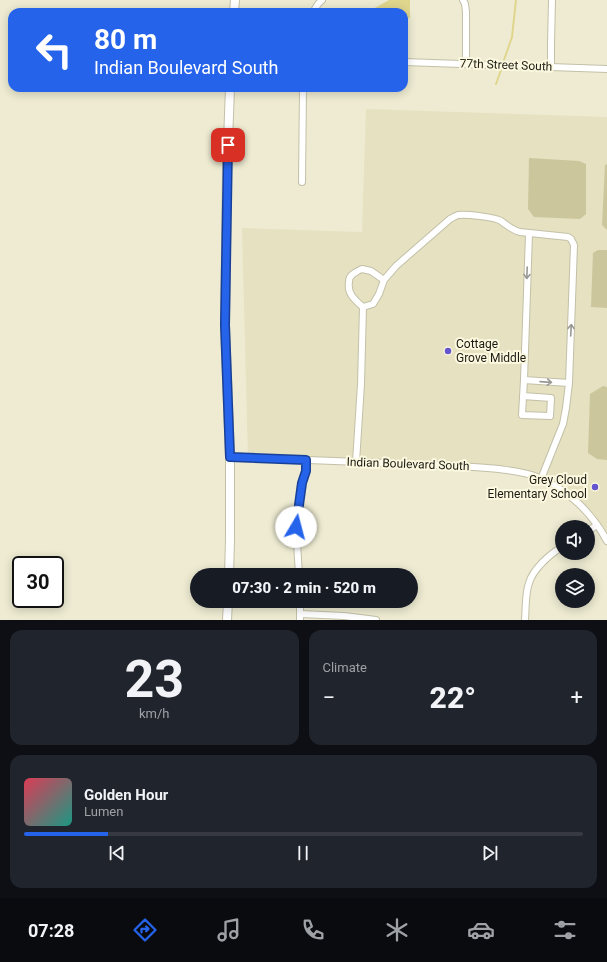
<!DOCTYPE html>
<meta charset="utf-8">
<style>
:root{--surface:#171b24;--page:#20242c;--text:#f1f3f6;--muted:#9ea1a6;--line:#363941;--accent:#2563eb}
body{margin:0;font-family:Roboto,sans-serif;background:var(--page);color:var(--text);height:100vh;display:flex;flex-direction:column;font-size:15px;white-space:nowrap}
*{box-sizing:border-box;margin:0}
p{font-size:13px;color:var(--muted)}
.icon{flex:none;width:22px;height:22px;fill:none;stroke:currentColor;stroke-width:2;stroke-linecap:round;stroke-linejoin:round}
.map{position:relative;height:620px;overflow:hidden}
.drawer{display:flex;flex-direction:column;gap:10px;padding:10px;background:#0d0f14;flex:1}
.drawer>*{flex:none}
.top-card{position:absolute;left:8px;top:8px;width:400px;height:84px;border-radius:12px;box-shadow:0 2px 10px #0003;background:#2563eb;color:#fff;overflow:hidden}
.fabs{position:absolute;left:555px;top:520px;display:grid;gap:8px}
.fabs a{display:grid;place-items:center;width:40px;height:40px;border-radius:50%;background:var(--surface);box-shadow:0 2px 10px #0003;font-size:20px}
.speed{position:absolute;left:12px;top:556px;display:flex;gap:8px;font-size:20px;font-weight:700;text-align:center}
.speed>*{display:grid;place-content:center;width:52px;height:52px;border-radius:50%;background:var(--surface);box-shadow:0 2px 10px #0003;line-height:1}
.speed .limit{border:2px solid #111;border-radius:6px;background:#fff;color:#111}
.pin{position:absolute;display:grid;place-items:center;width:34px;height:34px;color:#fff;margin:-17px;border-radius:8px;box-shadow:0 2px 6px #0006}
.me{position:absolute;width:44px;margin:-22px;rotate:8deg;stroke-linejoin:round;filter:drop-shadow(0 0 3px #0008)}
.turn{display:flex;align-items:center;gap:14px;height:84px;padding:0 20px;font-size:18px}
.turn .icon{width:52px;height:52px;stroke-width:2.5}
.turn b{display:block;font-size:28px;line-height:34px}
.big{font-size:30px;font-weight:800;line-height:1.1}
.drawer .card{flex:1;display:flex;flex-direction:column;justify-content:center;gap:6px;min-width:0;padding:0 14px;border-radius:12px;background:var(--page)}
.drawer .dial{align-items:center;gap:0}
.dial b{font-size:52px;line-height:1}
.song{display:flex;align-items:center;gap:12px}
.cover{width:48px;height:48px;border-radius:6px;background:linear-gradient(135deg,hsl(350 70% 55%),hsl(170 70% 35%))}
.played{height:4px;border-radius:2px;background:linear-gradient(90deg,var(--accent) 15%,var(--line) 15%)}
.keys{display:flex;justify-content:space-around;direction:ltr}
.heat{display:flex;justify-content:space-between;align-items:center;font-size:22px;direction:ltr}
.drawer .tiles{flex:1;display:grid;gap:10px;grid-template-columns:1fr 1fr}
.card:last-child{grid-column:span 2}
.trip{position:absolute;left:190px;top:568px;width:228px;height:40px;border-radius:20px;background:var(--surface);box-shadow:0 2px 10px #0003;font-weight:800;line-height:40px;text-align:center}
.tabs{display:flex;height:64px;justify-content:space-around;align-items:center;background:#090b0e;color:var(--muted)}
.tabs .icon{width:28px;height:28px}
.tabs .current{color:var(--accent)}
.tabs b{font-size:18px;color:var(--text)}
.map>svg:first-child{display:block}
.built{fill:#e5e1c1}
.green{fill:#cbc69b}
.water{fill:#e0d58d}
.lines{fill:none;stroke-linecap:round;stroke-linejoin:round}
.stream{stroke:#e0d58d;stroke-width:2}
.minor-casing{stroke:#c3c0a8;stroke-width:8}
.major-casing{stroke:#c3c0a8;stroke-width:10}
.minor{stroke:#fff;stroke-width:6}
.major{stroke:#fff;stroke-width:8}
.oneway{stroke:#999894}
.route-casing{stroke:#184099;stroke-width:10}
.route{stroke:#2563eb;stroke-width:7}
.poi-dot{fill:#6455ce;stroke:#fbf8df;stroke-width:1.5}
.labels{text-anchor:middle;stroke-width:4;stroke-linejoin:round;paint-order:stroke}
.street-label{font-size:12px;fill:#1c1a12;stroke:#fbf8df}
.poi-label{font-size:12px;fill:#1c1a12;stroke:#fbf8df;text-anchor:start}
</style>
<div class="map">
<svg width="607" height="620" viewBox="0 0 607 620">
<rect width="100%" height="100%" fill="#eeebd2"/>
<!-- built -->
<polygon class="built" points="366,109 607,117 607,542 603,534 564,491 518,471 248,458 242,228 362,232"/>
<!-- green -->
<g class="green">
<polygon points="529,158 579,161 586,164 586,214 580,219 534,217 528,209"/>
<polygon points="607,164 607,230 602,225 605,165"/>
<polygon points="598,250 607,250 607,308 591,307 593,253"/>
<polygon points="603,386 607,387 607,460 597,459 588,453 590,394"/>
</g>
<!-- water -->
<polygon class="water" points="389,0 410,0 410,18 404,20 404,12 373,12 373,9"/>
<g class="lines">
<!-- stream -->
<g class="stream">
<polyline points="504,60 512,37 516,0"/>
<polyline points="496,84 501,70"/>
</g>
<defs>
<g id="minor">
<polyline points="463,0 465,4 466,12 466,64"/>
<polyline points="313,12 318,4 322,0"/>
<polyline points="404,62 607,69"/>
<polyline points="551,66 551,44 552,0"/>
<polyline points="302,182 303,88"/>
<polyline points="529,234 524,380 569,383"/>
<path d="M384,280l-13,-9 -9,-2c-3,1 -6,3 -9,5 -3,2 -4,5 -4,8 -2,12 6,18 14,25l10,-3 6,-10 5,-14 12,-14 54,-47c2,-1 5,-3 8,-4 8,-1 37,2 43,6 7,5 11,9 19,11l48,5 3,2 3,6 -5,138 -3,25 -3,16 -22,55"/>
<polyline points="523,396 551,398 550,416 522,415 524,380"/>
<path d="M230,457c69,3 139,5 208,8 21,1 41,2 61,4 13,2 26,3 38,8 31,12 55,36 70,64"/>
<polyline points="356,462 361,384 363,307"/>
<polyline points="588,531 597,525"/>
<polyline points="299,575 296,527 302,483 306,471 306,460"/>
<polyline points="300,601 300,620"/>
<polyline points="301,614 344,616 376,620"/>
<path d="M525,620c1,-12 0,-26 4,-37 4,-14 21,-29 33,-36"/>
</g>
<g id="major">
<polyline points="234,12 235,0"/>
<polyline points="229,575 230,540 230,457 225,325 227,168 230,88"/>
<polyline points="227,620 228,601"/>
</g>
</defs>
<!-- minor casing -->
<use href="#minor" class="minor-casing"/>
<!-- major casing -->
<use href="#major" class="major-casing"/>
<!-- minor -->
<use href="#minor" class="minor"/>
<!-- major -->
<use href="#major" class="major"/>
</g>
<!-- one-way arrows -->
<defs><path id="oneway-shaft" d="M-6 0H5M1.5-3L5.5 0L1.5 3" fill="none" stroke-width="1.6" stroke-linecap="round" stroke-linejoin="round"/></defs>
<g class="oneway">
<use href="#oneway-shaft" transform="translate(527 273) rotate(92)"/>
<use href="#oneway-shaft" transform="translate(571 330) rotate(-87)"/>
<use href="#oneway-shaft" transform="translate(546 382) rotate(4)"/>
</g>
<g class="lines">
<defs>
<polyline id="route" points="228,145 225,325 230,457 306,460 306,471 302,483 296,527"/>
</defs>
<!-- route casing -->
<use href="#route" class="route-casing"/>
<!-- route -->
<use href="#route" class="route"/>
</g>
<!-- markers -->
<g class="poi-dot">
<circle cx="448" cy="351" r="4"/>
<circle cx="595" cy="487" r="4"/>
</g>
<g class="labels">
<!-- street labels -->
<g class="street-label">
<text transform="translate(506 65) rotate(2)" y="4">77th Street South</text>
<text transform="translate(408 464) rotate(2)" y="4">Indian Boulevard South</text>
</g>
<!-- poi labels -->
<g class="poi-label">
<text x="456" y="348">Cottage<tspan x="456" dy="14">Grove Middle</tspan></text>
<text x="587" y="484" text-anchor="end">Grey Cloud<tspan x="587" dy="14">Elementary School</tspan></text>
</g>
</g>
</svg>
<div class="fabs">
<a><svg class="icon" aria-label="sound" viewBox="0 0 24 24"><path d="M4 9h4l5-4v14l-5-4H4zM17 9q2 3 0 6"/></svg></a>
<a><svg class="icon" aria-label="layers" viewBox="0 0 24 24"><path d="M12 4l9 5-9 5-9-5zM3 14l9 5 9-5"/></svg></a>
</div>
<div class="speed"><div class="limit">30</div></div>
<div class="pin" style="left:228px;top:145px;background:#d93025"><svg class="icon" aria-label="arrive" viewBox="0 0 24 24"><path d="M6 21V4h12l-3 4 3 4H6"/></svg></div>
<svg class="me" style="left:296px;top:527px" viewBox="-20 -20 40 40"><circle r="19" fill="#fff"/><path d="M0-13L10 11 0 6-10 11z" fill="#2563eb"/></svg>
<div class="trip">07:30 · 2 min · 520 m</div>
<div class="top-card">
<div class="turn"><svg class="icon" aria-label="left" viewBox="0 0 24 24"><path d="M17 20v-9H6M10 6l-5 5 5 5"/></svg><div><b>80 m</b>Indian Boulevard South</div></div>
</div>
</div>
<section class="drawer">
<div class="tiles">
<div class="card dial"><b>23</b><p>km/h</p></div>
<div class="card"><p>Climate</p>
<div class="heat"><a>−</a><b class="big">22°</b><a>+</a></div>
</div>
<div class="card">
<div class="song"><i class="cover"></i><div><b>Golden Hour</b><p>Lumen</p></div></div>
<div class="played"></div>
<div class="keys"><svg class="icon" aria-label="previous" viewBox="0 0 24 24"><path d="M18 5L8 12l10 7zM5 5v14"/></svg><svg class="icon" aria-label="pause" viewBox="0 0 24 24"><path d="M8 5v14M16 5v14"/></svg><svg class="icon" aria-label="next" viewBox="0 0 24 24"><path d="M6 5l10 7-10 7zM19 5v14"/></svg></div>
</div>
</div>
</section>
<nav class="tabs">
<b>07:28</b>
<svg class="icon current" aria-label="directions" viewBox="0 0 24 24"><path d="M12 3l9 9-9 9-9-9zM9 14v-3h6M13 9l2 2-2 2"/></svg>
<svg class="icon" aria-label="music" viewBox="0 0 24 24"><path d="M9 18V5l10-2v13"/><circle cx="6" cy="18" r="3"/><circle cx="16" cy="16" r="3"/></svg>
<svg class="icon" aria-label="phone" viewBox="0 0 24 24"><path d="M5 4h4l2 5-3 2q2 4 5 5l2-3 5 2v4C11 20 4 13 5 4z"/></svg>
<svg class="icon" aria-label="climate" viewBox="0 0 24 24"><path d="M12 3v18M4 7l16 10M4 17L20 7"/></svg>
<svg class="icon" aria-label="car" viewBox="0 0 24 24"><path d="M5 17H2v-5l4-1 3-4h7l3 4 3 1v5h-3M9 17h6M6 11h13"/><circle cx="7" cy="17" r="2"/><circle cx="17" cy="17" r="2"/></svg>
<svg class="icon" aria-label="filters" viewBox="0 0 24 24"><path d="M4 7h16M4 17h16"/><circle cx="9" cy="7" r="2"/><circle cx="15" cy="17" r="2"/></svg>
</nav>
